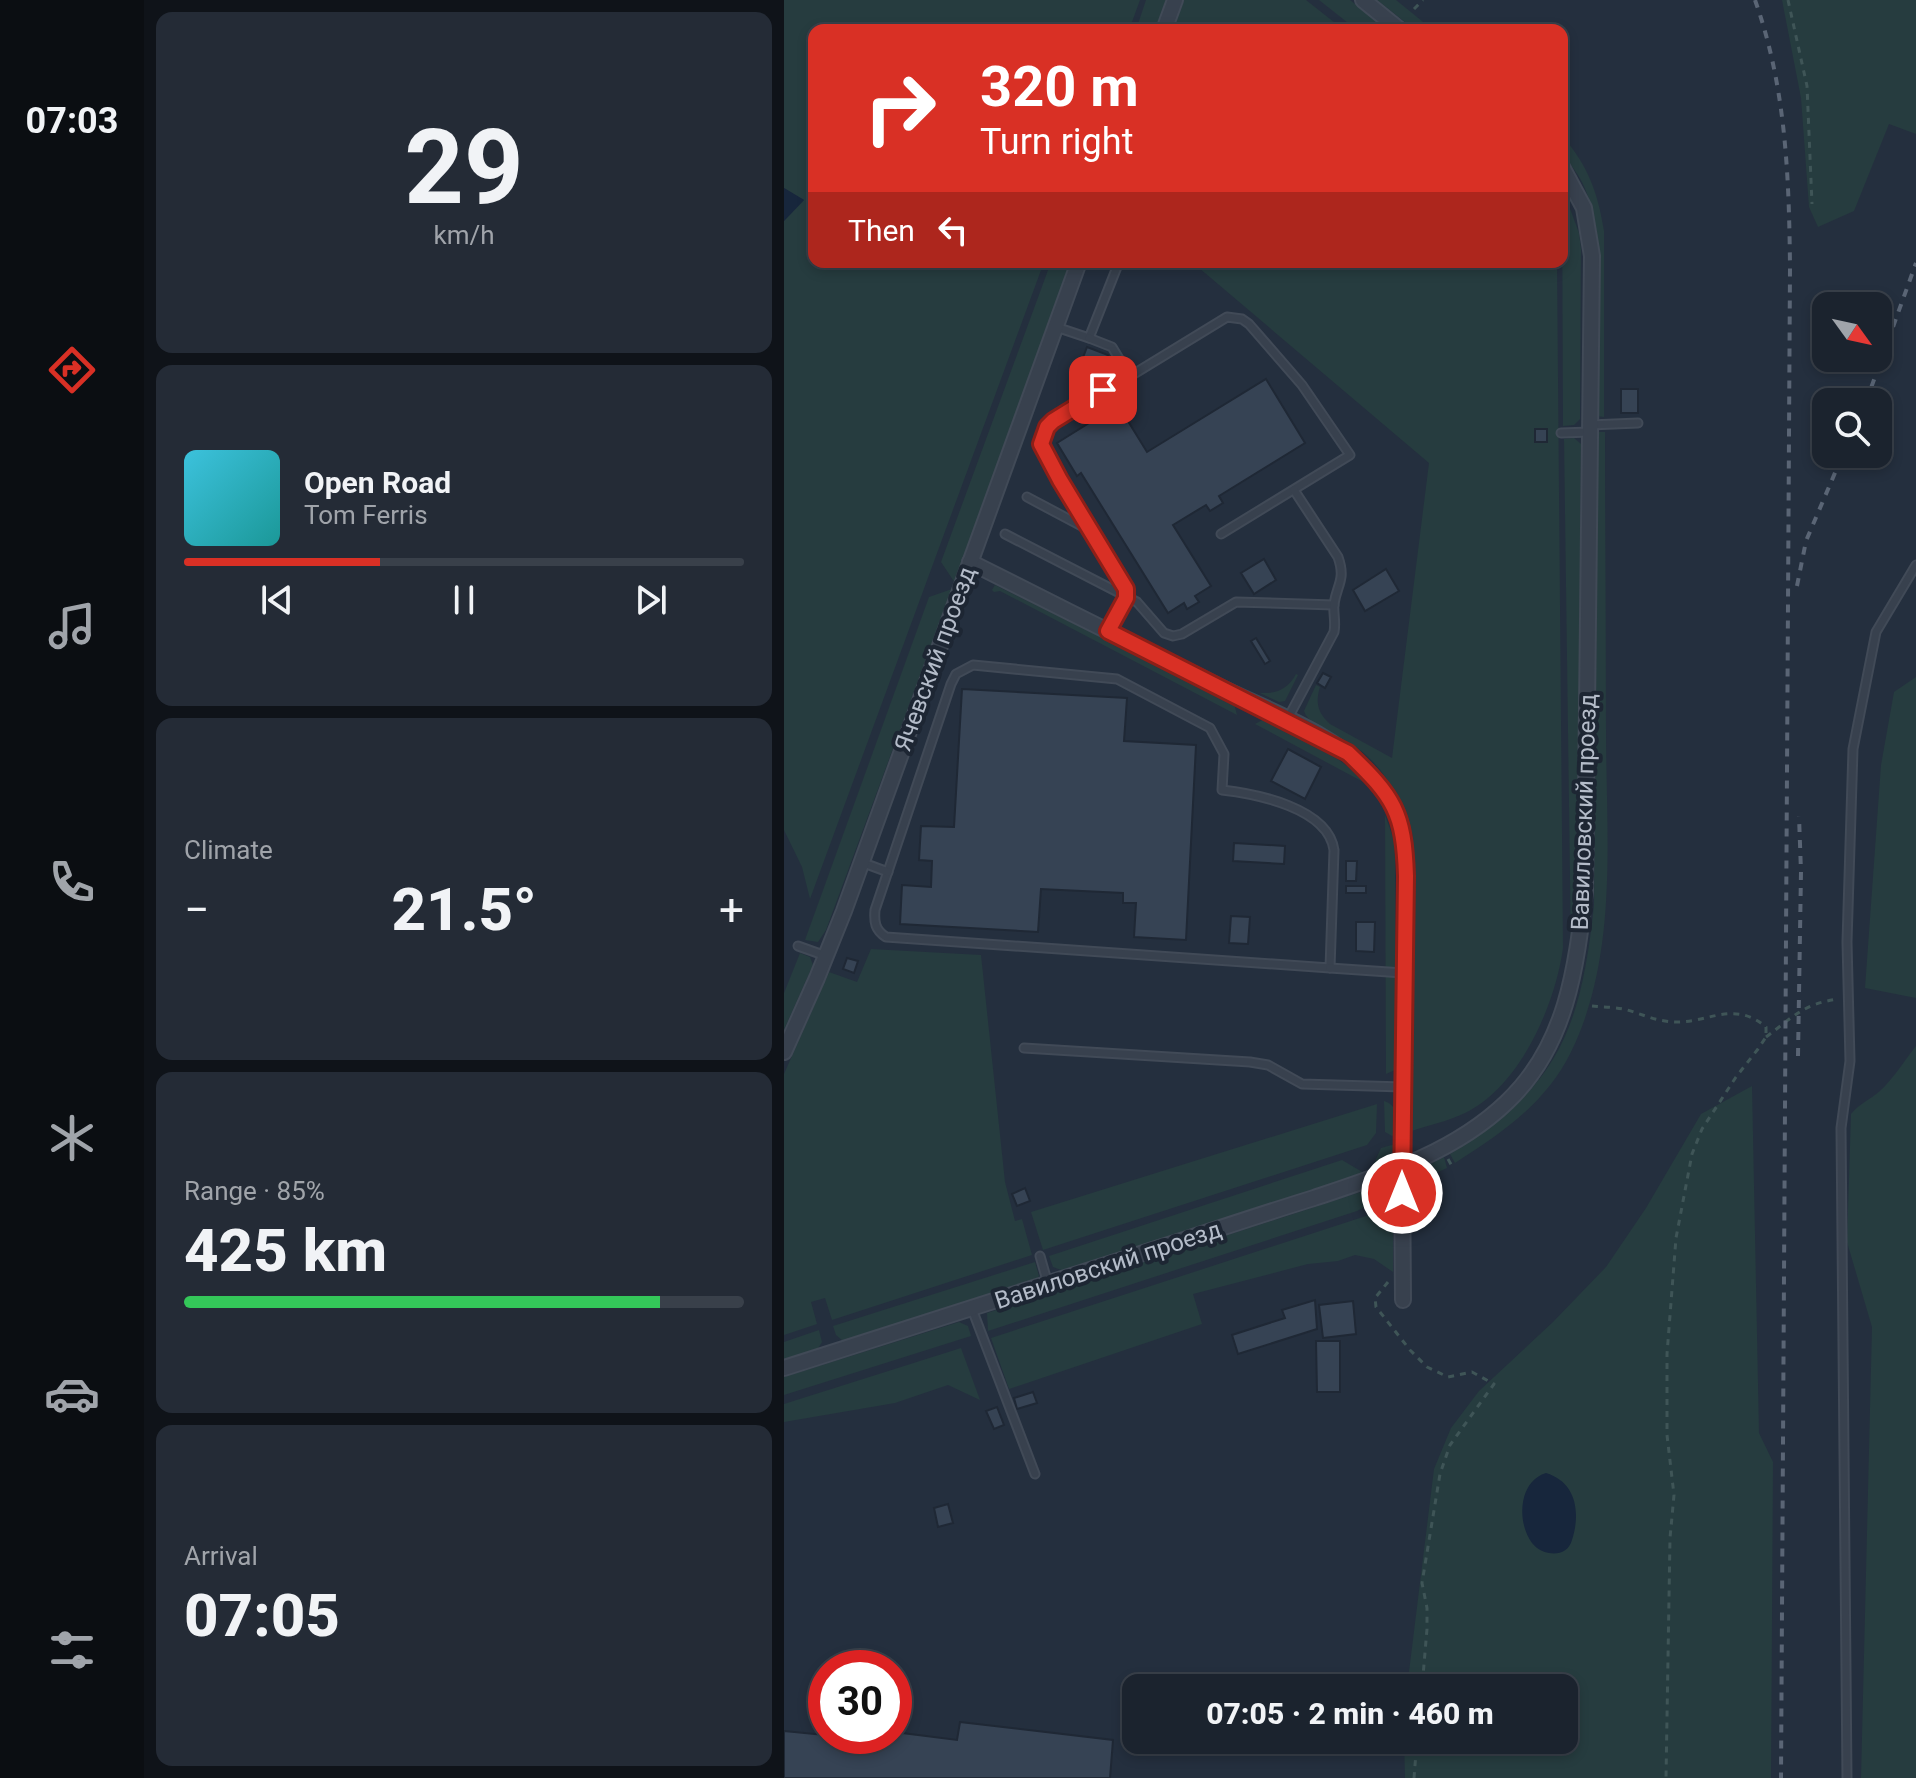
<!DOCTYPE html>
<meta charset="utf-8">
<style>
:root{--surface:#1b232e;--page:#242b36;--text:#f1f3f6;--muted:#a0a4aa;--line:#39404a;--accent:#d93025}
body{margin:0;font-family:Roboto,sans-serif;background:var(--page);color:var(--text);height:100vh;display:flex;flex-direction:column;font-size:30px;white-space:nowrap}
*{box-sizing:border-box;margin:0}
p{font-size:26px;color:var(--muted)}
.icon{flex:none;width:44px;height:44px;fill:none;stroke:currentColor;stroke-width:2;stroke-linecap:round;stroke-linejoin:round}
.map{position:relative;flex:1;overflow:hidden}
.details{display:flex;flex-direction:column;gap:12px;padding:12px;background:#0f1319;width:640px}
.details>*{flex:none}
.guide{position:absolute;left:24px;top:24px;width:760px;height:244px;border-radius:16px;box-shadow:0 4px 12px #0003,0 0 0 2px var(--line);background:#d93025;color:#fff;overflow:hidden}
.needle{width:52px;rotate:123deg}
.buttons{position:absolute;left:1028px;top:292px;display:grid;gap:16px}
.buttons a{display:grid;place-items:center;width:80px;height:80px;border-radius:16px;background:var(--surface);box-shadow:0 4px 12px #0003,0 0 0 2px var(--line);font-size:40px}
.speed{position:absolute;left:24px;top:1650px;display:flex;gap:16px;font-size:40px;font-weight:700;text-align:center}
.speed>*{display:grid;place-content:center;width:104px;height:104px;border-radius:50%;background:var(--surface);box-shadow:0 4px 12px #0003,0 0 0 2px var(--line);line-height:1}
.speed .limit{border:12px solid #d22;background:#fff;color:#111}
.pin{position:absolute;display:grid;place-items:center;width:68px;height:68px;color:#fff;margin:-34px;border-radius:16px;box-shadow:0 4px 12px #0006}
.me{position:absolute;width:88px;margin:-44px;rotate:0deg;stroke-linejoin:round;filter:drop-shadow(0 0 6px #0008)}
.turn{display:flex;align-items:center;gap:28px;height:168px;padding:0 40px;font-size:36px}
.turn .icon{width:104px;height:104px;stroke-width:2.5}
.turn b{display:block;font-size:56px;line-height:68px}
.then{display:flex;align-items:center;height:76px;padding:0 40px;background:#0003;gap:16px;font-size:30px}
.big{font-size:60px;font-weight:800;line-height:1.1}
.details .tile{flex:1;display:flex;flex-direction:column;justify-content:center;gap:12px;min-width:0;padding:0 28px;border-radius:16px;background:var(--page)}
.details .dial{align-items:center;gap:0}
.dial b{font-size:104px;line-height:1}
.song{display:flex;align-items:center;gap:24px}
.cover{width:96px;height:96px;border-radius:12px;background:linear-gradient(135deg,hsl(190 70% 55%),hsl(180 70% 35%))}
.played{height:8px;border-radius:4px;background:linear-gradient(90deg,var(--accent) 35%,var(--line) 35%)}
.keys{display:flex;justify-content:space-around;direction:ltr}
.heat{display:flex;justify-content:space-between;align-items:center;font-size:44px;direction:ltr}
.charge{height:12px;border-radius:6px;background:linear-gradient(90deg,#34c759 85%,var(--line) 0)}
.trip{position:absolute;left:338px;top:1674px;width:456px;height:80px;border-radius:16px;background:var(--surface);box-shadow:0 4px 12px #0003,0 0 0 2px var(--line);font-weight:800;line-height:80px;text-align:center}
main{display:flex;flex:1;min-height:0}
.tab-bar{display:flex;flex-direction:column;width:144px;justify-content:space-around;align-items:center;background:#0b0e12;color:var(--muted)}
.tab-bar .icon{width:56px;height:56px}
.tab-bar .active{color:var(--accent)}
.tab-bar b{font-size:36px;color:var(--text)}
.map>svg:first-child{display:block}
.green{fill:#263c3f}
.water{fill:#17263c}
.building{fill:#364354;stroke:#1f2835;stroke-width:2}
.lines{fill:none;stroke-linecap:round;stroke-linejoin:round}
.lane-casing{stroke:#414a57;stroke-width:11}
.street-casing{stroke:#414a57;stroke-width:18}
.path{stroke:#3f5557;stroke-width:3;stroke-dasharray:6 6;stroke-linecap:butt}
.lane{stroke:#38414e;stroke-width:7}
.street{stroke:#38414e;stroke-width:14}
.rail{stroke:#5a6575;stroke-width:4;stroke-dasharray:8 8;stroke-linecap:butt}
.route-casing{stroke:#8d1f18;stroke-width:20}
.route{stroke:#d93025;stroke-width:14}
.labels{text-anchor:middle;stroke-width:8;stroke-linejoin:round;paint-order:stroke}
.street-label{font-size:24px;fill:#b4bcc9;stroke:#1d2633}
</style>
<main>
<nav class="tab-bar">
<b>07:03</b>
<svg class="icon active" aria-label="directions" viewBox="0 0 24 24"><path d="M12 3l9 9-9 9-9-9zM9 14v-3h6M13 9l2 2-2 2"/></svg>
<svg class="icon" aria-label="music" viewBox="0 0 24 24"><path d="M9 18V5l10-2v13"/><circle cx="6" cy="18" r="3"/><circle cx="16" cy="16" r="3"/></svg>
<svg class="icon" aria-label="phone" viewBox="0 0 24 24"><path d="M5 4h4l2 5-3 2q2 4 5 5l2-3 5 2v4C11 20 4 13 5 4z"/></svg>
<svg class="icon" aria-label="climate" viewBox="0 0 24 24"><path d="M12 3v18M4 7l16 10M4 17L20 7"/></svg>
<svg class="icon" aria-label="car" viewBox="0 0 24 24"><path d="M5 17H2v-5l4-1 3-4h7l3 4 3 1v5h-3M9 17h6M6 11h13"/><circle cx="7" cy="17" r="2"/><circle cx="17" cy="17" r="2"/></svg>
<svg class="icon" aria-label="filters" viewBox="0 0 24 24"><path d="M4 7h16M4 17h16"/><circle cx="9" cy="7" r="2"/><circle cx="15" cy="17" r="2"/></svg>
</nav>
<section class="details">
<div class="tile dial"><b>29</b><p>km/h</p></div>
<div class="tile">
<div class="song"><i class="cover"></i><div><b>Open Road</b><p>Tom Ferris</p></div></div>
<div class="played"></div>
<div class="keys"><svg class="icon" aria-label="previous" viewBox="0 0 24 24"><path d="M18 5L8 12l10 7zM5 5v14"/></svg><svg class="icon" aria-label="pause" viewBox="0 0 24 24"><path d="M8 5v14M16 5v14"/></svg><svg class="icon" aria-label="next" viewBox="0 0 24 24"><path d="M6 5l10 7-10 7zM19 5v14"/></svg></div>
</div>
<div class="tile"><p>Climate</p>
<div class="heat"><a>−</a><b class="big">21.5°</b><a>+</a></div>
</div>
<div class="tile"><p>Range · 85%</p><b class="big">425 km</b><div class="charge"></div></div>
<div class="tile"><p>Arrival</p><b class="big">07:05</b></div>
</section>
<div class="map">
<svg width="1132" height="1778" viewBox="0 0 1132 1778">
<rect width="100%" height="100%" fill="#242f3e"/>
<!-- green -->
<g class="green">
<polygon points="0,0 356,0 345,30 30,30 30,262 260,262 26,899 18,867 0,830 0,221 20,200 0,188"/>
<polygon points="362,0 382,0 371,30 352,30"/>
<polygon points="400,0 522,0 560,30 389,30"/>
<polygon points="535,0 566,0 603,30 573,30"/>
<polygon points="593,0 612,0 649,30 631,30"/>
<polygon points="998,0 1132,0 1132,134 1105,124 1070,211 1034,227 1025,207 1017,98"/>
<path d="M778,136c26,29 36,57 42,95v186l-7,-1v-183c-4,-18 -7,-35 -15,-51 -11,-21 -20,-20 -20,-46z"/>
<polygon points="778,187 795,233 797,249 796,419 790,425 779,426"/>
<polygon points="267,262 287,262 171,583 157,562"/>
<path d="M408,262h365l6,686c-8,58 -43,138 -98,165 -16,8 -36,12 -53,18l1,-295c-10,-30 -23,-60 -48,-82 -14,-13 -56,-26 -61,-43l12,-26 4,2c-5,16 -2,26 10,37l62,34 37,-295z"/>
<path d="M814,432h7c0,99 1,198 1,297 0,106 13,225 -35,323 -25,51 -69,81 -116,111l-5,-9c109,-67 131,-126 144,-249z"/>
<polygon points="790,438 797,444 794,891 787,951 780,439"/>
<polygon points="211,585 450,703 453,715 216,591 210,592 208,590"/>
<polygon points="168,589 42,930 34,942 21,940 145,597"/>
<path d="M512,674l2,1 -13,26 -6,1 -19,-9c17,1 28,-4 36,-19z"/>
<polygon points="1132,677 1132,998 1081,988 1097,765 1110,692"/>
<path d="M482,718c36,19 72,36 101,66l-112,-60z"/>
<polygon points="601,815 610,840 611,857 611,1070 602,1074"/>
<polygon points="87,949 197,955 221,1182 231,1221 238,1219 248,1255 48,1320 41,1298 27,1302 33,1324 0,1335 0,1074 45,972 73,982"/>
<polygon points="16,953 26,957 29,965 0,1030 0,993"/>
<path d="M1132,1046v732h-55l11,-451 -25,-85 4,-128c9,-11 19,-14 29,-23 14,-13 24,-30 36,-45z"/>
<polygon points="968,1086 975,1433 989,1462 987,1778 621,1778 620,1740 780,1740 780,1688 623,1688 650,1469 667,1428 695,1391 769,1322 822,1267 862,1208 917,1114"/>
<path d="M600,1101c16,5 12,20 13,33l-5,2 -7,-4z"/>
<polygon points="593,1104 592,1133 583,1145 259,1250 247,1212"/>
<polygon points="611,1144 606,1159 587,1170 597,1148"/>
<polygon points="660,1157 663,1168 626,1185 632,1171"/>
<polygon points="558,1160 580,1173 280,1271 269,1267 265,1256"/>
<polygon points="586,1189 590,1202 573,1211 204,1331 203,1313"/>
<polygon points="609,1202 609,1272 590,1259 571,1255 554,1261 524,1264 409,1294 418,1324 225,1389 207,1338 582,1216"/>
<polygon points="251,1262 255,1276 253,1279 59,1341 52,1335 49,1326"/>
<polygon points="175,1322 184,1326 187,1336 0,1395 0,1377"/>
<polygon points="35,1330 38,1342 33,1350 0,1360 0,1342"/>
<polygon points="177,1348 196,1400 164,1385 111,1403 0,1422 0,1404"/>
</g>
<!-- water -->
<g class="water">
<polygon points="0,188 20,200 0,221"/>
<path d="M762,1473c30,9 35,39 26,67 -5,19 -30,16 -40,3 -16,-22 -13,-62 14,-70z"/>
</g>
<!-- building -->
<g class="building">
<polygon points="303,347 324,355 316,376 295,368"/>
<polygon points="482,379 521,443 435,496 439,503 426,511 422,505 389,525 427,586 411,596 415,602 403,609 400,603 384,613 297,473 293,476 273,443 334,405 363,452"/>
<rect x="837" y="389" width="17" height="24"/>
<rect x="751" y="429" width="12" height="13"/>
<polygon points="480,559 492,580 470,594 457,573"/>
<polygon points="602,569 615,591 581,611 569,590"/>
<polygon points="472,638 486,661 481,664 467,641"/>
<polygon points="539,673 547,677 541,688 533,683"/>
<polygon points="178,689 343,698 340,741 412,745 402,940 350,937 352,903 339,903 339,893 257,889 254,932 116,924 118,885 147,887 148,861 135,860 137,826 170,827"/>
<polygon points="504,749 537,767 521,799 487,781"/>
<polygon points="450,843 501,846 500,864 449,861"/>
<polygon points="562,861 573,861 572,881 562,881"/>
<rect x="562" y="886" width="20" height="7"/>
<polygon points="447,916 466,917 464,944 445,943"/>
<polygon points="572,922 591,922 590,952 572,951"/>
<polygon points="63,958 74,961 70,973 59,969"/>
<polygon points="241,1188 246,1201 233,1206 228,1194"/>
<polygon points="531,1300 533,1329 454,1354 448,1335 501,1318 498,1310"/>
<polygon points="569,1301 572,1334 539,1338 535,1305"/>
<polygon points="532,1341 556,1341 556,1392 533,1392"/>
<polygon points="249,1392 253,1403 233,1409 230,1398"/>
<polygon points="213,1407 220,1425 210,1429 202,1411"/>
<polygon points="164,1504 169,1523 154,1527 150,1508"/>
<polygon points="350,1685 367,1688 352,1688 352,1715 346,1714"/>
<polygon points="176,1722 329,1740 326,1778 0,1778 0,1731 91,1740 91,1736 110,1736 110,1732 173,1740"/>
</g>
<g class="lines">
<defs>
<g id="lane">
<polyline points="272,327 305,338 335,262"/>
<polyline points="305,338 328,347 345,375"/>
<polyline points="806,425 854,423"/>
<polyline points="777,433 806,432"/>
<polyline points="243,497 305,530 342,589 342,598 324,631"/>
<polyline points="305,530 261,454 257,444 263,427 443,317 458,319 465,324 518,385 566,455 437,534"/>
<polyline points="221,534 353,602 380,633 389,636 398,634 452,602 550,605"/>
<path d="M189,665l144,14 93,49 14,26 -2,36c35,4 106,18 112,60l-4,118 -444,-31c-11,-7 -12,-15 -11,-27l76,-226 5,-10z"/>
<path d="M503,720l47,-88c2,-10 -1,-19 0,-28 3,-20 12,-24 4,-47l-44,-67"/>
<polyline points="77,862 104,872"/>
<polyline points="14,946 42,956"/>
<polyline points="546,968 619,973"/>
<polyline points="240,1048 466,1062 484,1065 518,1084 619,1087"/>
<polyline points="256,1256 264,1284"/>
<polyline points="188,1309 251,1474"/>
<polyline points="1063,1778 1057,1128 1066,1061 1063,942 1069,749 1092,632 1132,565"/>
</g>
<g id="street">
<polyline points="579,0 616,30"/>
<polyline points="380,30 391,0"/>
<path d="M186,562c83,42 167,84 250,125 51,25 113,46 152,89 30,33 33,56 34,100l-4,292 1,132"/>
<polyline points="0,1052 33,978 60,911 295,262"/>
<path d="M0,1368c135,-42 269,-86 403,-129 43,-14 85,-28 127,-41 69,-23 140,-45 193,-96 60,-57 69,-134 78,-211l7,-635 -8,-48 -22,-41"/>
</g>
</defs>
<!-- lane casing -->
<use href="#lane" class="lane-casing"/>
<!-- street casing -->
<use href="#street" class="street-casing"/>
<!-- path -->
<g class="path">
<polyline points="1004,0 1023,86 1028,204"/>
<polyline points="630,9 639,0"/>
<path d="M808,1006c10,1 21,1 31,3 14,3 27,10 42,12 38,7 66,-24 101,6v10l-8,12 -22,28 -34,52 -10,25 -16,84 -9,116v81l7,60 -4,43 -4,240"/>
<path d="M982,1037c27,-20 37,-33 72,-38"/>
<polyline points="664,1159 669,1168"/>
<polyline points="589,1192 594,1205"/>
<polyline points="604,1282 591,1298 592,1307 626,1350 643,1367 664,1377 688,1372 710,1384 666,1445 656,1474 638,1583 643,1608 643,1629 638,1688"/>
<polyline points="630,1778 633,1740"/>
</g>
<!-- lane -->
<use href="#lane" class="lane"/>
<!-- street -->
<use href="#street" class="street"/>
<!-- rail -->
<g class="rail">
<path d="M971,0c31,87 34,176 35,267l-9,1511"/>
<polyline points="1082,402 1132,263"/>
<polyline points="1013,586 1022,541 1059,454"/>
<polyline points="1014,1056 1017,872 1015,816"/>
</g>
</g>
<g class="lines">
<defs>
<path id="route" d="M319,390l-50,31 -6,6 -6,17 19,36 66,109v9l-18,33 240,122c46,44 56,59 58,123l-4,317"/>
</defs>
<!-- route casing -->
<use href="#route" class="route-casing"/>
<!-- route -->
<use href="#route" class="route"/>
</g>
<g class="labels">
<!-- street labels -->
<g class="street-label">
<text transform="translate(151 659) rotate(-70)" y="8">Ячевский проезд</text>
<text transform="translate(800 812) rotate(-88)" y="8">Вавиловский проезд</text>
<text transform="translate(324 1265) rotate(-18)" y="8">Вавиловский проезд</text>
</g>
</g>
</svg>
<div class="buttons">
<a><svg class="needle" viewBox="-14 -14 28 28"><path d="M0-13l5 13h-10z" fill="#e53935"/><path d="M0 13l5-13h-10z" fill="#a0a4aa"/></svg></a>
<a><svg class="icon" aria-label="search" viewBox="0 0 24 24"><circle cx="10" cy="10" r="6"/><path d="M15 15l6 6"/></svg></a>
</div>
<div class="speed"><div class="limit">30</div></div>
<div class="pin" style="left:319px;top:390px;background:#d93025"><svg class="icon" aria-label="arrive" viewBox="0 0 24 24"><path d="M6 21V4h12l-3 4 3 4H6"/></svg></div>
<svg class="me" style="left:618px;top:1193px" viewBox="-20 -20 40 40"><circle r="17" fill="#d93025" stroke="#fff" stroke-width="3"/><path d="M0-11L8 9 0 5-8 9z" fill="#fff"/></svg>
<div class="trip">07:05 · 2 min · 460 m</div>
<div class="guide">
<div class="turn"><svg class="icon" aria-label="right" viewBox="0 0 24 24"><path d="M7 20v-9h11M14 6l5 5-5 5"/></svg><div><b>320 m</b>Turn right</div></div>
<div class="then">Then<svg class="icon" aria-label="left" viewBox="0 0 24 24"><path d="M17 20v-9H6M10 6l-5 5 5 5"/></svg></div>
</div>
</div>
</main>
